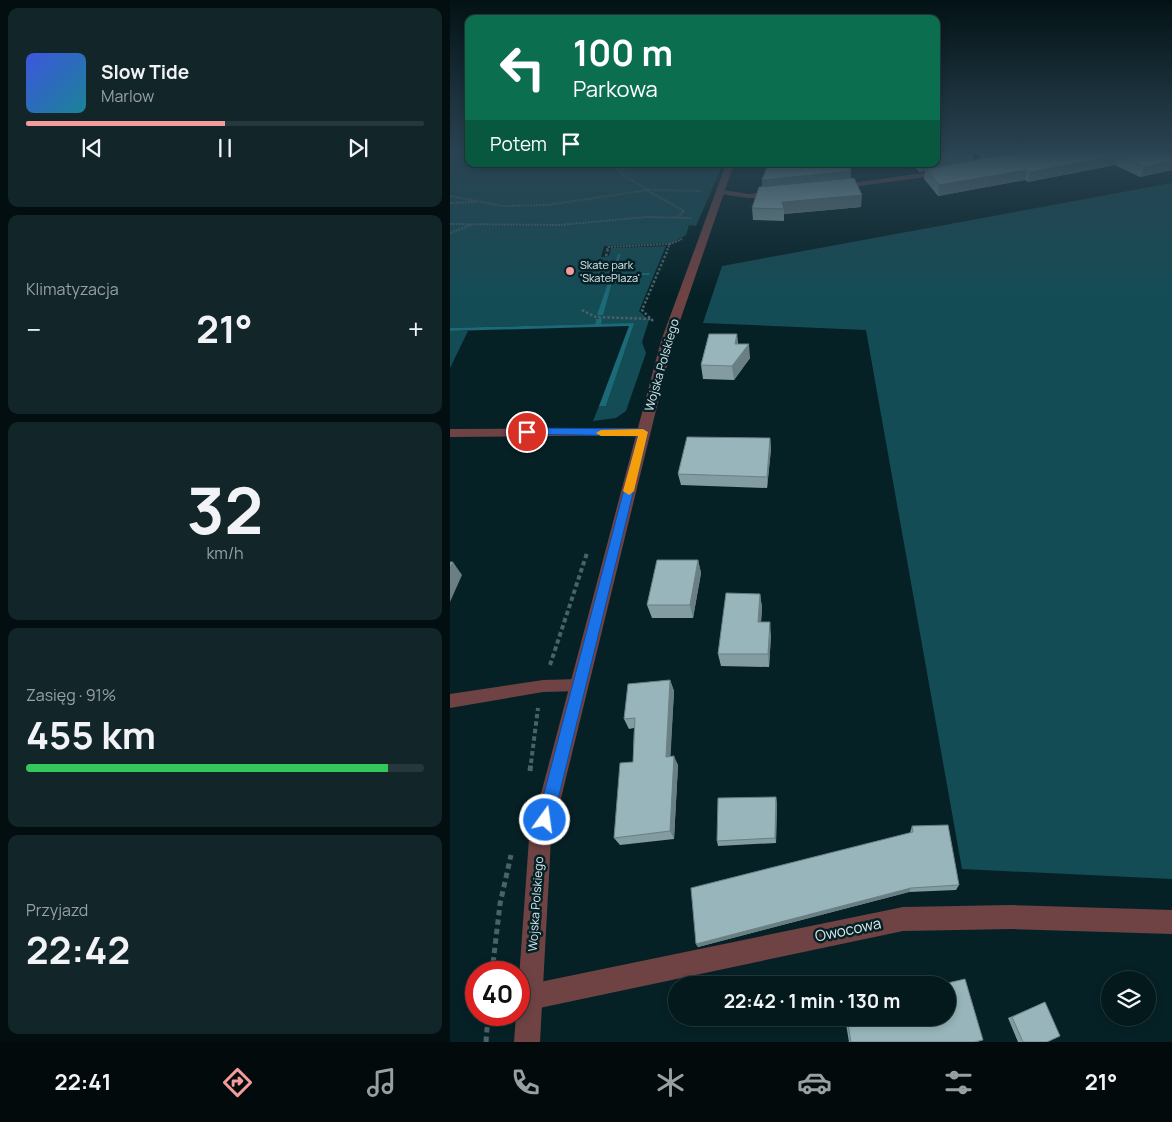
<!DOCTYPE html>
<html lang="pl">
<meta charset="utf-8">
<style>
:root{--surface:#04191c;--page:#122629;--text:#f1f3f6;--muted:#97a0a3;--line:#25383b;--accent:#f59b9c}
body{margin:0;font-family:Manrope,sans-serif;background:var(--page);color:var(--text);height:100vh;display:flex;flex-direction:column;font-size:19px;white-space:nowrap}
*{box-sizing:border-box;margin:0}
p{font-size:16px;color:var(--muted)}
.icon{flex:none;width:28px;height:28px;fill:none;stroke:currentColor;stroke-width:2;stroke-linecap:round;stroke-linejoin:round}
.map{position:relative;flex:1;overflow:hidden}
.sheet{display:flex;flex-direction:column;gap:8px;padding:8px;background:#020e0f;width:450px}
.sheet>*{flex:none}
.guide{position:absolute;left:15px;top:15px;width:475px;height:152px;border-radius:10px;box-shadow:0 2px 8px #0003,0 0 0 1px var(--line);background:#0b6e4f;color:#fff;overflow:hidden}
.controls{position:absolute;left:651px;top:971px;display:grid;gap:10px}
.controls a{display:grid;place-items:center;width:55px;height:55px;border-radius:50%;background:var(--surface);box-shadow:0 2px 8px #0003,0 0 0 1px var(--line);font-size:25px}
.speed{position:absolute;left:15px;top:961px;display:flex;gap:10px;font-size:25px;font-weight:700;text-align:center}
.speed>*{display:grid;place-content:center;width:65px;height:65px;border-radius:50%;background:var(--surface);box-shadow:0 2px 8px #0003,0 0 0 1px var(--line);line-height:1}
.speed .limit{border:8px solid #d22;background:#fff;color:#111}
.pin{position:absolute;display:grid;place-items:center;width:42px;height:42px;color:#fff;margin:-21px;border:2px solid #fff;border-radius:50%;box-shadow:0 1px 5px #0007}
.me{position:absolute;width:55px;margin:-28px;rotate:14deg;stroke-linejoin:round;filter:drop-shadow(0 0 4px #0008)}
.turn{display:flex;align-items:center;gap:18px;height:105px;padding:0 25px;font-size:22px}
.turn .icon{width:65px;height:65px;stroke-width:2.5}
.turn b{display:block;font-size:35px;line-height:42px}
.then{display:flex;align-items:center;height:48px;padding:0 25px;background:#0003;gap:10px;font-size:19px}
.big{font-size:38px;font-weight:700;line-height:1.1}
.sheet .card{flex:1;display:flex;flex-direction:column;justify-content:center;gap:8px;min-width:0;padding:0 18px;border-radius:10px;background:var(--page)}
.sheet .dial{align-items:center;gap:0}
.dial b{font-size:65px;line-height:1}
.song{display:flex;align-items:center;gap:15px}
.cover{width:60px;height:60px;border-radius:8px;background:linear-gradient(135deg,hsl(230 70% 55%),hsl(190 70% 35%))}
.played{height:5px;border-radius:2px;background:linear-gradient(90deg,var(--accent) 50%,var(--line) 50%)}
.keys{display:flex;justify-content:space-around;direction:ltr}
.heat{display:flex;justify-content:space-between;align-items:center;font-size:28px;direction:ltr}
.charge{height:8px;border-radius:4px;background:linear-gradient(90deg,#34c759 91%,var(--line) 0)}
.trip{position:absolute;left:218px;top:976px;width:288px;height:50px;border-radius:25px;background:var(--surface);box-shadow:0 2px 8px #0003,0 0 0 1px var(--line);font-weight:700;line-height:50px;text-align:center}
.tabs{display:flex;height:80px;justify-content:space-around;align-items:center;background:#020a0b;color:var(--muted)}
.tabs .icon{width:35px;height:35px}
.tabs .active{color:var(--accent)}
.tabs b{font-size:22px;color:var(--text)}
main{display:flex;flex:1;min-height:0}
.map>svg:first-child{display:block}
.green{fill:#144c55}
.water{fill:#1c6977}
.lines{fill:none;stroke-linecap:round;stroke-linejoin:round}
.path-far3{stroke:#4a6166;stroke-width:2;stroke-dasharray:2 1;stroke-linecap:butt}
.path-far2{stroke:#4a6166;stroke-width:2.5;stroke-dasharray:2.5 2;stroke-linecap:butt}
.path-far1{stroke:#4a6166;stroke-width:4;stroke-dasharray:4.5 3;stroke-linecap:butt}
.path{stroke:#4a6166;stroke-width:5;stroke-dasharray:5.5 4;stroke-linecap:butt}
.service{fill:#6f4344;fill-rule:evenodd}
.minor{fill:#6f4344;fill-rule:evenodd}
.tertiary{fill:#6f4344;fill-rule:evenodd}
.wall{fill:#829ca1;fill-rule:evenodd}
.shaded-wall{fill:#6a7f83}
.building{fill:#97b5bb;stroke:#6a7f83}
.route{fill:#1a73e8;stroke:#114b97}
.slow{fill:#f59e0b}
.poi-dot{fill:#f59b9c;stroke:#062126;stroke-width:2}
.labels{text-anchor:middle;stroke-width:5;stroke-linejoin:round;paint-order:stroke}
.far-poi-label{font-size:11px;fill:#d9e8eb;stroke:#062126;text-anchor:start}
.street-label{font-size:12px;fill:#d9e8eb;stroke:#062126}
.near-street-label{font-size:15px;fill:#d9e8eb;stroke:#062126}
</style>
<main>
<section class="sheet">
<div class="card">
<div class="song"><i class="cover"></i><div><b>Slow Tide</b><p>Marlow</p></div></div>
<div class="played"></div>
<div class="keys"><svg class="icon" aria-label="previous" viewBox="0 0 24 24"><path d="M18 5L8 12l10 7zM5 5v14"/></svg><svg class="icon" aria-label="pause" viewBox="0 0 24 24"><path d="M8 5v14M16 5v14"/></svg><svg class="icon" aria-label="next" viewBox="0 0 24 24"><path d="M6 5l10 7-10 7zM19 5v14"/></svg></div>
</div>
<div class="card"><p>Klimatyzacja</p>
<div class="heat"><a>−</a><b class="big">21°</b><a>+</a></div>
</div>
<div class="card dial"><b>32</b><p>km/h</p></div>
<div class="card"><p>Zasięg · 91%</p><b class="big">455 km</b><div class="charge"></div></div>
<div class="card"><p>Przyjazd</p><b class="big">22:42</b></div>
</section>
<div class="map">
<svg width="722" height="1042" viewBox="0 0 722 1042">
<rect width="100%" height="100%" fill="#062126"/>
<!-- green -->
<g class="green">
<polygon points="0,150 19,150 19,164 273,164 246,226 239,225 236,235 221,243 154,246 151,257 159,256 161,248 216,246 189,311 199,320 192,342 196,353 176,411 166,418 143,421 149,406 156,406 184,324 151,324 151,318 146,319 145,324 0,328"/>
<polygon points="722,183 722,879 512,869 416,330 253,323 272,266"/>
<polygon points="0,331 18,331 0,368"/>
</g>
<!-- water -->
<g class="water">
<polygon points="168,254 171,254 164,273 200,273 199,275 164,275 153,315 147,315"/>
<polygon points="152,318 151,324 183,323 184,324 156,406 149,406 179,326 0,331 0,328 145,324 146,319"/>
</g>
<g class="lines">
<!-- path-far3 -->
<g class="path-far3">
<polyline points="170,171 180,164"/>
<polyline points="198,190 252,191"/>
<polyline points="198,191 234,211 227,217"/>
<polyline points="0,196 53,206 97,205 198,190 176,177 161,164"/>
<polyline points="0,203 27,202"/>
<polyline points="0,224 110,225 196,217 241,218"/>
<polyline points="0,233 21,225"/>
<polyline points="157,250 158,247 220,244"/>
<polyline points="217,250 220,244 232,239"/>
</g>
<!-- path-far2 -->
<g class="path-far2">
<polyline points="156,256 158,249"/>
<polyline points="132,310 146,317 202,319"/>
<polyline points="203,321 192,310 218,249"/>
</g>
<!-- path-far1 -->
<g class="path-far1">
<polyline points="100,665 137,553"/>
<polyline points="81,763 88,708"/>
</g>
<!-- path -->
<g class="path">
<polyline points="80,771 81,762"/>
<polyline points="42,972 50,904 61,855"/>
<polyline points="36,1042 38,1015"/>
</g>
<!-- service -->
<polygon class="service" points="130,679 135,681 137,685 135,689 130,691 93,692 0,708 0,694 93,680"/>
<!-- minor -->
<g class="minor">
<polygon points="494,170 497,170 497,174 388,189 384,187 388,185"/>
<path d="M267,189l32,5 26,-3 4,2c-14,10 -45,3 -62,0z"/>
<polygon points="193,428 198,429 200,432 198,435 0,437 0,429"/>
<polygon points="562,905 722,910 722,934 562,929 453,931 80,1010 71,1006 69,1000 71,988 80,984 453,907"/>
</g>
<!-- tertiary -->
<polygon class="tertiary" points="276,164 284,164 223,341 101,839 90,1042 64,1042 66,1015 69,1015 69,978 79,839 211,341"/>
</g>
<!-- wall -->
<g class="wall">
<path d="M486,150h236v20l-32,7 -25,-12 -87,17 -3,-2 -87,16 -14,-17 1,-8 -6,1 -6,-8h23zM523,153l3,1 6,4 -10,2z"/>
<polygon points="401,171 401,178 411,207 334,214 334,221 303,220 302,208 312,187 312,180"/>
<polygon points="287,334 288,344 300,358 284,380 253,379 251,365"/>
<polygon points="320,438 321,449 317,488 231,485 228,474"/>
<polygon points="248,560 251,573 243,618 202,618 197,605"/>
<polygon points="310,594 312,608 311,622 321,635 319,667 271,666 268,654"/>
<polygon points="220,680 224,691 220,756 228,765 224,839 170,845 164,838 183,762 184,728 179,729 174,719"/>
<polygon points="327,802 326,843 268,846 267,841"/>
<polygon points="462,826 509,885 506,890 459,892 248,947 246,944 460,833"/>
<polygon points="595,1002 597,1042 568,1042 558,1018"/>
<polygon points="395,1018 496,1018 533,1040 527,1042 399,1042"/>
</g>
<!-- shaded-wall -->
<g class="shaded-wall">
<polygon points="537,150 590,150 535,160"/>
<polygon points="524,152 522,162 476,169 475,171 469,172 470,164 486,164 486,159"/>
<polygon points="669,155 665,165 578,182 580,172"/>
<polygon points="722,161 722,170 690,177 694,167"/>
<polygon points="577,170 575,180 488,196 489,185"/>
<polygon points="401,171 401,182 313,191 312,180"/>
<polygon points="412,195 411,207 334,214 334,209 332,202"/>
<polygon points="287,334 288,348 285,344"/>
<polygon points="299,344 300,358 284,380 282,366"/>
<polygon points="320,438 321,449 317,488 317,477"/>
<polygon points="248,560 251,573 243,618 240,605"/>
<polygon points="3,562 12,575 0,602 0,568"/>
<polygon points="310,594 312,608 310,635 308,622"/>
<polygon points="320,622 321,635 319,667 318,654"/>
<polygon points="220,680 224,691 220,767 216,757"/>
<polygon points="224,756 228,765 224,839 220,831"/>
<polygon points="326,797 327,802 326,843 325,838"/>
<polygon points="461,888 459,892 248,947 246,944"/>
</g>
<!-- building -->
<g class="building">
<polygon points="486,150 520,150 524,152 486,159"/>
<polygon points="578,150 722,150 722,161 694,167 669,155 580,172 577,170 489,185 476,169"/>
<polygon points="318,164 398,164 401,171 312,180"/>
<polygon points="404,178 412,195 332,202 334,209 302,208 309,187"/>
<polygon points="259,334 287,334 285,344 299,344 282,366 251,365"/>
<polygon points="237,437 320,438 317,477 228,474"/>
<polygon points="207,560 248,560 240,605 197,605"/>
<polygon points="0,562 3,562 0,568"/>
<polygon points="276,593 310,594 308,622 320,622 318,654 268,654"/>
<polygon points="220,680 216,757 224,756 220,831 164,838 170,763 183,762 185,718 174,719 178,684"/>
<polygon points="326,797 325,838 267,841 268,798"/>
<polygon points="498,825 509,885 461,888 246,944 241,888 463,832 462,826"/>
<polygon points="469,977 471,985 435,985"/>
<polygon points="515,979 533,1040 524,1042 401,1042 397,1018 496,1018 496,985 489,985"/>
<polygon points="595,1002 610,1036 597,1042 573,1042 562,1017"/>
</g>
<!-- sky -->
<linearGradient id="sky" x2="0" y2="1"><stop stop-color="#031215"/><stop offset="0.51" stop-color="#2a4352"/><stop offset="1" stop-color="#2a4352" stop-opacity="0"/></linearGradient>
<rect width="722" height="296" fill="url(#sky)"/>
<!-- route -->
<polygon class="route" points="77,428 193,429 198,432 103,820 100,826 95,828 89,826 87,820 188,436 73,434 72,432"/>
<!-- slow -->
<polygon class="slow" points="193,429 198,432 184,491 179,495 173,491 188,436 151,436 146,433 151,430"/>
<!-- markers -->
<circle class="poi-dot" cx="120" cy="271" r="5"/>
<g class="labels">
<!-- far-poi labels -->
<g class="far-poi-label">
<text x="130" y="269">Skate park<tspan x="130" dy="13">'SkatePlaza'</tspan></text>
</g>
<!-- street labels -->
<g class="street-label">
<text transform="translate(212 365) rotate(-74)" y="4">Wojska Polskiego</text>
<text transform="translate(86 904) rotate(-86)" y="4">Wojska Polskiego</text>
</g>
<!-- near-street labels -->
<g class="near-street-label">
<text transform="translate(398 930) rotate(-12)" y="5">Owocowa</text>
</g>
</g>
</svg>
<div class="controls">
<a><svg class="icon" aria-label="layers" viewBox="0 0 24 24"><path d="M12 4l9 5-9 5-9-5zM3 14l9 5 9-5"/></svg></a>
</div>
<div class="speed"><div class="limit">40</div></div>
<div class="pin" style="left:77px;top:432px;background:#d93025"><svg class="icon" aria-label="arrive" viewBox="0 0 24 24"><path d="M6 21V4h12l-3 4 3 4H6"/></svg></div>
<svg class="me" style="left:95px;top:820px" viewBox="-20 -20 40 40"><circle r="17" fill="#1a73e8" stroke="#fff" stroke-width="3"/><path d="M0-11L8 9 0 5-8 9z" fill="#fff"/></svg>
<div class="trip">22:42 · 1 min · 130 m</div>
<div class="guide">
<div class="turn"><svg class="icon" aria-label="left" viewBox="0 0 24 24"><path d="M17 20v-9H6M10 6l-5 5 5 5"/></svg><div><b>100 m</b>Parkowa</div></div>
<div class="then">Potem<svg class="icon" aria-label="arrive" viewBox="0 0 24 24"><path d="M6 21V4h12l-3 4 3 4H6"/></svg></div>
</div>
</div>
</main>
<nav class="tabs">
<b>22:41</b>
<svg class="icon active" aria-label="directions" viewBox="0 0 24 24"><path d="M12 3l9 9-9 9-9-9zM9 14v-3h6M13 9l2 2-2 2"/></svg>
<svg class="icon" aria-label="music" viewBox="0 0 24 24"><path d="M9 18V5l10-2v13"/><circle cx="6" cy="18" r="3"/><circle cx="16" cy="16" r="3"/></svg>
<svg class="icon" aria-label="phone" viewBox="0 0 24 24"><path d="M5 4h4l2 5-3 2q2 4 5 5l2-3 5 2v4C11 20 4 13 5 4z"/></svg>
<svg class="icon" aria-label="climate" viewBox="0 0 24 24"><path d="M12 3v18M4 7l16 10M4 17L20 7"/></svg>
<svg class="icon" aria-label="car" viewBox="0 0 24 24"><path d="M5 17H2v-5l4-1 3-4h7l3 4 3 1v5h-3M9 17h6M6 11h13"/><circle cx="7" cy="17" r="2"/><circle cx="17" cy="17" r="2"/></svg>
<svg class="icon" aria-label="filters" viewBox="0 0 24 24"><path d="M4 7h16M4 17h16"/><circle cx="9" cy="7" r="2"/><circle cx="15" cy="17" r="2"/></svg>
<b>21°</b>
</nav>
